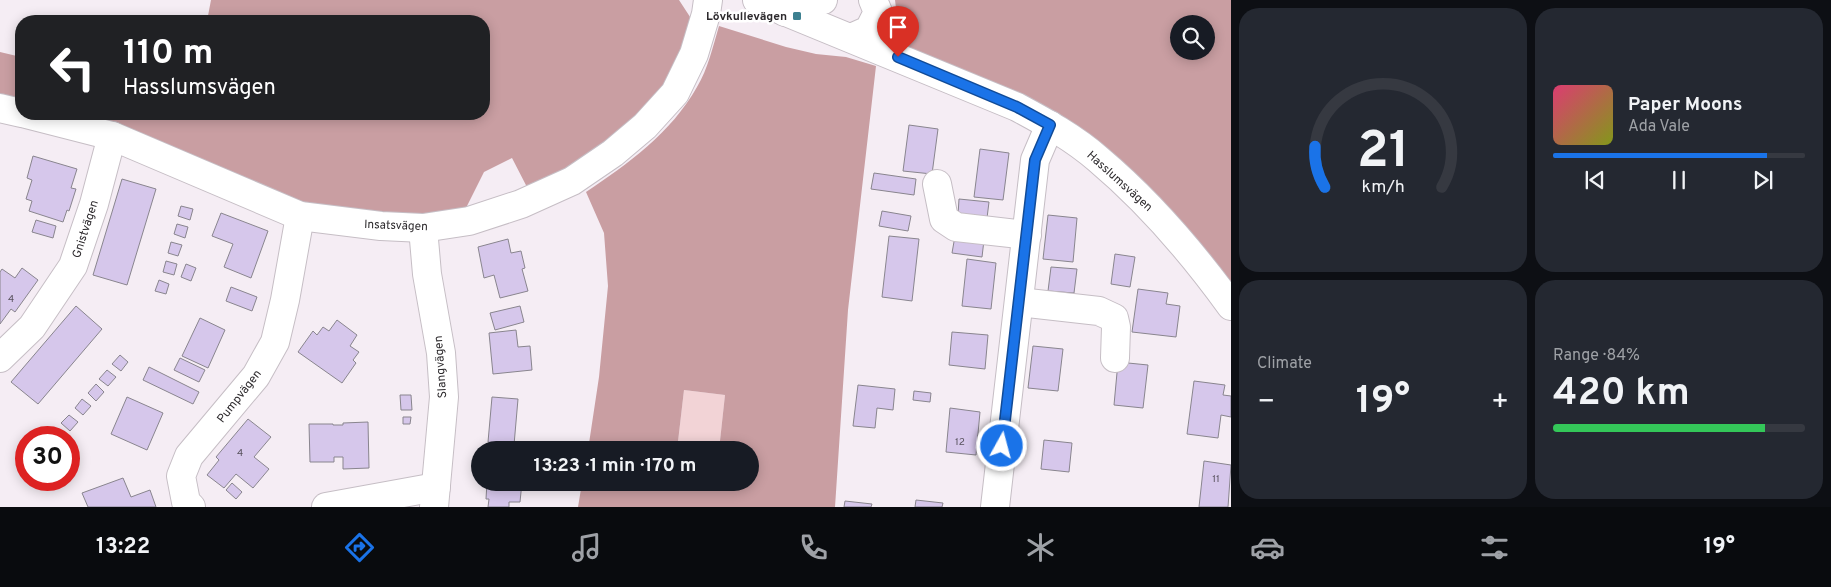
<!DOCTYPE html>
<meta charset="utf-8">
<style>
:root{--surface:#171b24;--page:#242831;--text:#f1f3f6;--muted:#9ea1a6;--line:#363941;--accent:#1a73e8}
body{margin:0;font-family:Overpass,sans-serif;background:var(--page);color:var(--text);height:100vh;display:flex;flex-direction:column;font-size:19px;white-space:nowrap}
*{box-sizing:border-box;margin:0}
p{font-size:16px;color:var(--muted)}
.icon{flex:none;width:28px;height:28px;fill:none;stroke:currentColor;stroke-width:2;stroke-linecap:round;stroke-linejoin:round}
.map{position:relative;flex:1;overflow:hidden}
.sheet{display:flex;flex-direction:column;gap:8px;padding:8px;background:#0d0f14;width:600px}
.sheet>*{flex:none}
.top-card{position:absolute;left:15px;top:15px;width:475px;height:105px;border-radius:20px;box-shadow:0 2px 12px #0003;background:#202124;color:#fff;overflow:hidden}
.buttons{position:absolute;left:1170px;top:15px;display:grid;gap:10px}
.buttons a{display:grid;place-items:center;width:45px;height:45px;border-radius:50%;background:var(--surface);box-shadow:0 2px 12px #0003;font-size:25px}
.speed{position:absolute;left:15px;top:426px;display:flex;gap:10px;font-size:25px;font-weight:700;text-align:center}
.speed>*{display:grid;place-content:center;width:65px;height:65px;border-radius:50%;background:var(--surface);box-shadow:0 2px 12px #0003;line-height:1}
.speed .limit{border:8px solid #d22;background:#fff;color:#111}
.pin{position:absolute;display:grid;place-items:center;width:42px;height:42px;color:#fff;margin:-51px -21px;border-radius:50% 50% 50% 0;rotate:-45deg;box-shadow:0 0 5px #0007}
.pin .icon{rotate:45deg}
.me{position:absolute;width:55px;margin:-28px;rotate:7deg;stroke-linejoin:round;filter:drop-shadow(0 0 4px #0008)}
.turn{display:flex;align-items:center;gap:18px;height:105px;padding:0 25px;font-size:22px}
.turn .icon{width:65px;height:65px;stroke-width:2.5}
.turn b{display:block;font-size:35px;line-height:42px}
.big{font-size:38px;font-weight:700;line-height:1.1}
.sheet .card{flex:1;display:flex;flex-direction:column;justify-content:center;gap:8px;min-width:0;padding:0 18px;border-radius:20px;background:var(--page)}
.sheet .dial{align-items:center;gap:0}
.dial svg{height:130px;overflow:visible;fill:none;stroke:var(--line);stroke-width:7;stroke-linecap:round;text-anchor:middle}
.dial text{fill:var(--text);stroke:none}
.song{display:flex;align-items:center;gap:15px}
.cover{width:60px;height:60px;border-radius:8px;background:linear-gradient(135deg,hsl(340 70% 55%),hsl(70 70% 35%))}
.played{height:5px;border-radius:2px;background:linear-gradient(90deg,var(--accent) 85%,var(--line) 85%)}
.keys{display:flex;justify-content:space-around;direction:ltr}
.heat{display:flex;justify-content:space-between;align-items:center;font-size:28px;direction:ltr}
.charge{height:8px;border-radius:4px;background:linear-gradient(90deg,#34c759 84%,var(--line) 0)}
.sheet .tiles{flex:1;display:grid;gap:8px;grid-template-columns:repeat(2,1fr)}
.trip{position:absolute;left:471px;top:441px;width:288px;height:50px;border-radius:25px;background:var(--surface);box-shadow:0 2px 12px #0003;font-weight:700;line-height:50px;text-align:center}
.dock{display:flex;height:80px;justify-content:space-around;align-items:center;background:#090b0e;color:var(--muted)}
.dock .icon{width:35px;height:35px}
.dock .active{color:var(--accent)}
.dock b{font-size:22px;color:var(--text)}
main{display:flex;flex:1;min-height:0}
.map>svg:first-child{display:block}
.green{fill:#f2d3d6}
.forest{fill:#c99ea2;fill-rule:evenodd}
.building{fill:#d6c7eb;stroke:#89858e}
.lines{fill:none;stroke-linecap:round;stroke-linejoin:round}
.minor-casing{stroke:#c6bec5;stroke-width:30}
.minor{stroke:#fff;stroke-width:28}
.route-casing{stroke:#114b97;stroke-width:12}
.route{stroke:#1a73e8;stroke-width:9}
.poi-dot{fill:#3d8090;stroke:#fff;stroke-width:2}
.labels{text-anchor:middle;stroke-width:5;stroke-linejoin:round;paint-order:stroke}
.number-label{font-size:10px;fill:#57515c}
.poi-label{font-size:12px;font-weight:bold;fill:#2d2a2d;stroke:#fff;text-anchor:end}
.street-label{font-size:12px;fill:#2d2a2d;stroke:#fff}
</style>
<main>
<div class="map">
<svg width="1231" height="507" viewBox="0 0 1231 507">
<rect width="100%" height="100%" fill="#f5edf4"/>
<!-- green -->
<polygon class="green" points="684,390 725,395 719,450 677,450"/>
<!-- forest -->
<g class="forest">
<polygon points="211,0 679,0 694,23 684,57 655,101 579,166 529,191 512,158 484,172 464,212 404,217 328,210 276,193 68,114 484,114 484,21 207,21"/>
<path d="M895,0h336v289l-74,-90 -268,-158 8,-25zM1179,24h27v27h-27z"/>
<path d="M719,26l67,21 30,7 30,3 30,9 -28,244 -13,197h-257l4,-24 168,-1v-32h-31l6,-55 -41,-5 -7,60h-89l11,-73 9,-91 -4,-53 -18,-41c42,-28 85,-59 111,-105 11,-18 16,-41 22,-61z"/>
<polygon points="0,52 21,57 21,102 0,97"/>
</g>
<!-- building -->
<g class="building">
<polygon points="909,125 938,129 932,174 903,171"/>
<polygon points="980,149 1009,153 1003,200 974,197"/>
<polygon points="33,156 77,169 71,188 76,189 69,211 67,210 63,222 29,211 32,201 26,199 32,180 27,178"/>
<polygon points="874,173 916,179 914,195 871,189"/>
<polygon points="122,179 156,189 127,285 93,275"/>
<polygon points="959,199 989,202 987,218 958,215"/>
<polygon points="181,206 193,209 190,220 178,216"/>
<polygon points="882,211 911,216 908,231 879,226"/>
<polygon points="221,213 268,231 251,278 224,267 233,244 212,236"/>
<polygon points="1048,215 1077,218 1073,262 1043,259"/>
<polygon points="36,220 56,226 53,238 32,232"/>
<polygon points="177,224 188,227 185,238 174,234"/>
<polygon points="889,236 919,239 912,301 882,297"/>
<polygon points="955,236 984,240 982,257 952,253"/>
<polygon points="508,239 511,253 521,251 525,268 522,269 528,291 500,298 494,275 484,278 478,247"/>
<polygon points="171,242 182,245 178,256 168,253"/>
<polygon points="1115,254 1135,257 1130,287 1111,284"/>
<polygon points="967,259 996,263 991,309 962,306"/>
<polygon points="166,261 177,264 174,275 163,272"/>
<polygon points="186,264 196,268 191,281 181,277"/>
<polygon points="1051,267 1077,269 1074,293 1048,291"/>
<polygon points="22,268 38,280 15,312 11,309 0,324 0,272 2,269 15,278"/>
<polygon points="159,280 169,284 166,294 155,291"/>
<polygon points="231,287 257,297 252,311 226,301"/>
<polygon points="1138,289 1168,293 1166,304 1180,306 1176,337 1132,332"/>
<polygon points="76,306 102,329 38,404 11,382"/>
<polygon points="520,306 524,322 495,330 490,313"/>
<polygon points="200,318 225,330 208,368 182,356"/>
<polygon points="337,320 357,335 350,346 359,352 353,360 356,363 342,383 298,352 313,331 317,335 323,327 329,331"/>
<polygon points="516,330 518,347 530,346 532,370 493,374 489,333"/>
<polygon points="952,332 988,335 985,369 949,365"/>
<polygon points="1033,346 1063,349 1058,391 1028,388"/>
<polygon points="120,355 128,362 121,371 112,364"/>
<polygon points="180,358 205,370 199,382 174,370"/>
<polygon points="1118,362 1148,365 1143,408 1114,405"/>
<polygon points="149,367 199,392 193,404 143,380"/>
<polygon points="107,370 116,377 108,386 99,379"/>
<polygon points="1194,381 1225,385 1223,395 1231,396 1231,417 1221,415 1218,438 1187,434"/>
<polygon points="96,384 104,392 96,401 88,393"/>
<polygon points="858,385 895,389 893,410 877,408 875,428 853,426"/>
<polygon points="914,391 931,393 930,402 913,400"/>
<polygon points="400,395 411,395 412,410 401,410"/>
<polygon points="127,397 163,413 147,450 111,434"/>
<polygon points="492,397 518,399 514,445 488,442"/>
<polygon points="82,399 91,406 83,415 75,408"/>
<polygon points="950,408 980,412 976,455 946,452"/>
<polygon points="69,415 78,422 70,431 61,423"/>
<polygon points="403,417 411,417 410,424 403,424"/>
<polygon points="248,419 271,437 254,457 269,469 253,488 236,474 224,488 207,475 219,460 216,457"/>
<polygon points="368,422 369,468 343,469 343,457 334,457 334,462 310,462 309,424 333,424 333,425 343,425 343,423"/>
<polygon points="1044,440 1072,443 1069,472 1041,469"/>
<polygon points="484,446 511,450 483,450"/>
<polygon points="1204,461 1231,465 1228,507 1199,507"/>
<polygon points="123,478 131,497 150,490 156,507 88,507 82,493"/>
<polygon points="487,482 522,482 520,502 509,502 509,507 488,507 489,499 486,499"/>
<polygon points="232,483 242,492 236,499 226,490"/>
<polygon points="916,500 943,503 942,507 915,507"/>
<polygon points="845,501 872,504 871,507 844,507"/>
</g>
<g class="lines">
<defs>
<g id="minor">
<path d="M757,0l260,107c28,15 57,31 81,52 51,43 94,93 133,147"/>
<polyline points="785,12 823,0"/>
<polyline points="851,38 869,30 878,12 873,0"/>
<polyline points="0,108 21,113"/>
<polyline points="26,114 112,136 300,216 381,226 423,228 469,221 521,204 572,181 613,153 645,126 675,93 694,54 706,14 708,0"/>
<polyline points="937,184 944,219 956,227 1027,235"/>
<polyline points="423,228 427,274 441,353 444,397 434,507"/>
<polyline points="1019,302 1099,311 1114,318 1116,327 1115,358"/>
<polyline points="0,358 32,327 73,266 94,204 112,136"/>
<polyline points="191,507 186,502 181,476 189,456 256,376 275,342 285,300 300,216"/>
<polyline points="326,507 436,487"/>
<polyline points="995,507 1035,160 1050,125"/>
</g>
</defs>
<!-- minor casing -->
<use href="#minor" class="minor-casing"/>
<!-- minor -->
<use href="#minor" class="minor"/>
</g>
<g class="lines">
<defs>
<polyline id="route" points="898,57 1017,107 1050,125 1035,160 1002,446"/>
</defs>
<!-- route casing -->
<use href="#route" class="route-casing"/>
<!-- route -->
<use href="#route" class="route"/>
</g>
<!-- markers -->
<rect class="poi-dot" x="792" y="11" width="10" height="10" rx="2.5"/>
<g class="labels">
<!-- number labels -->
<g class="number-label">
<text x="11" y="302">4</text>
<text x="960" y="445">12</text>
<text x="240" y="456">4</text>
<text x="1216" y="482">11</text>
</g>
<!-- poi labels -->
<g class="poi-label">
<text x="787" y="20">Lövkullevägen</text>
</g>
<!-- street labels -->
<g class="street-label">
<text transform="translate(1120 181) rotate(42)" y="4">Hasslumsvägen</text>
<text transform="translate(396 225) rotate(2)" y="4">Insatsvägen</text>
<text transform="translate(85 229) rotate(-72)" y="4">Gnistvägen</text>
<text transform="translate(440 367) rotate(-94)" y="4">Slangvägen</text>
<text transform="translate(239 396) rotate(-52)" y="4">Pumpvägen</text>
</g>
</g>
</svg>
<div class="buttons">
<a><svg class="icon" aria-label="search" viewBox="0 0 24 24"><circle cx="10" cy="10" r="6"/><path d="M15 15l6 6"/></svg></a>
</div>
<div class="speed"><div class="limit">30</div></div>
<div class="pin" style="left:898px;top:57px;background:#d93025"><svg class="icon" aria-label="arrive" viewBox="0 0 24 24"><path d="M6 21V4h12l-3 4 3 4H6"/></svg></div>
<svg class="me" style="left:1002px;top:446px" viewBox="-20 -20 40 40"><circle r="17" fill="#1a73e8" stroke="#fff" stroke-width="3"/><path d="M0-11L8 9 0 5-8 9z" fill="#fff"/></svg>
<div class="trip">13:23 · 1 min · 170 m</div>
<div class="top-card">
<div class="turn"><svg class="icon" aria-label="left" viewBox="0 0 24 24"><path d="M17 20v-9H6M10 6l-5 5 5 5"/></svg><div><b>110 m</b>Hasslumsvägen</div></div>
</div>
</div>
<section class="sheet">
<div class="tiles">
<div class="card dial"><svg viewBox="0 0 100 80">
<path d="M14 69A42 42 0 1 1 86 69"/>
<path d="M14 69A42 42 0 0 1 8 44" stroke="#1a73e8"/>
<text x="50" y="56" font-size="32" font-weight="700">21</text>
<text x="50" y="72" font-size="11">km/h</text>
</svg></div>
<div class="card">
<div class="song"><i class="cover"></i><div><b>Paper Moons</b><p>Ada Vale</p></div></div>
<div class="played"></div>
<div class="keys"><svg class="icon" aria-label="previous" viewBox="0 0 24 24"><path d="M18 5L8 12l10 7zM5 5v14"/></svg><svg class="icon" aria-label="pause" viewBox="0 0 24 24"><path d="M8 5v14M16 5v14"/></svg><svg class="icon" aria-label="next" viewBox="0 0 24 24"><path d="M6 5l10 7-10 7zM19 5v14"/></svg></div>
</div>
<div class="card"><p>Climate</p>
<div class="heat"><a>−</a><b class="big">19°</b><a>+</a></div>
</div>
<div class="card"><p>Range · 84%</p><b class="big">420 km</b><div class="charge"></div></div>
</div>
</section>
</main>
<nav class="dock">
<b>13:22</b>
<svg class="icon active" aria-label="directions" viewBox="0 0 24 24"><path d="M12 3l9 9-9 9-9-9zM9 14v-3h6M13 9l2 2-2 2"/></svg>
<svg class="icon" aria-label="music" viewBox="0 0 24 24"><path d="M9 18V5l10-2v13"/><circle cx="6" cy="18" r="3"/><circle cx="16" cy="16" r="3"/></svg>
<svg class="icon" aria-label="phone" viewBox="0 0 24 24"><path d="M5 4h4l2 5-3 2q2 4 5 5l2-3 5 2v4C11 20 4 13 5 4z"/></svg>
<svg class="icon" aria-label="climate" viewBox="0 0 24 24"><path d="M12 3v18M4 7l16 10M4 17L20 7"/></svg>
<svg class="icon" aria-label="car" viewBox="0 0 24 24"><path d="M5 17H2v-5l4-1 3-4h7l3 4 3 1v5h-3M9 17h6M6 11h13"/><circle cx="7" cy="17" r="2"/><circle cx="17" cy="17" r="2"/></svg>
<svg class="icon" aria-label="filters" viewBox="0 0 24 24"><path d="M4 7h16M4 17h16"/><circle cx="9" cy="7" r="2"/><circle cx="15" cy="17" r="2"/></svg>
<b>19°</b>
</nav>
